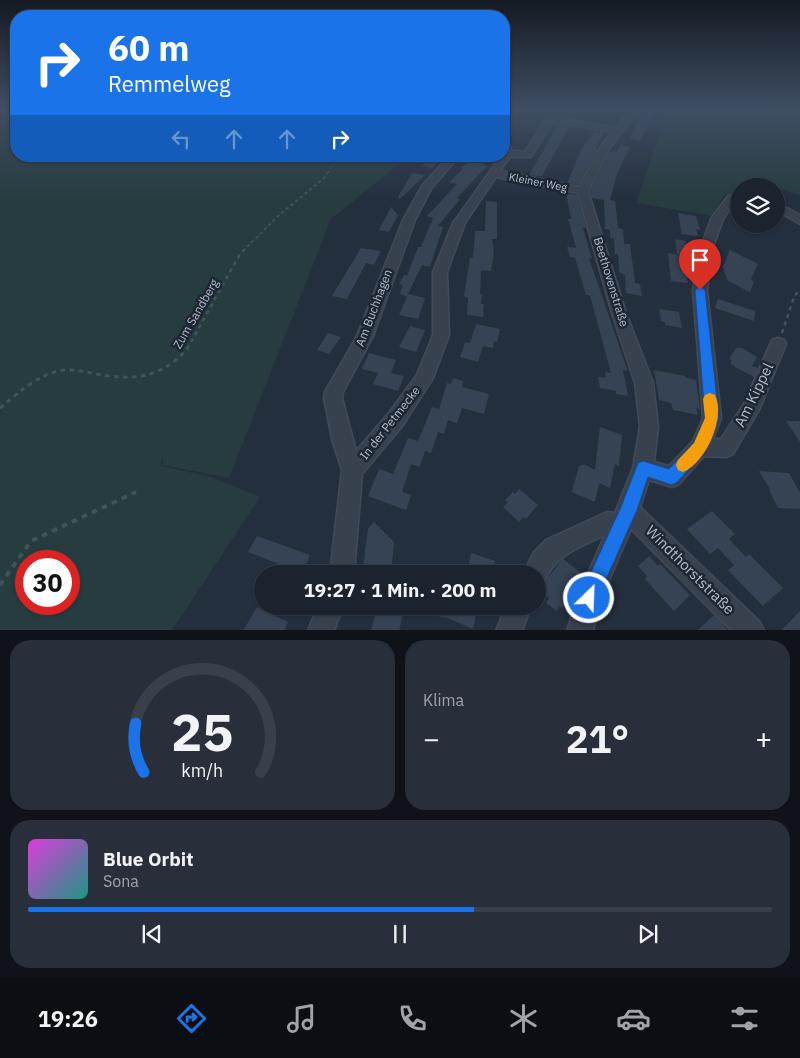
<!DOCTYPE html>
<html lang="de">
<meta charset="utf-8">
<style>
:root{--surface:#1b232e;--page:#282f3a;--text:#f1f3f6;--muted:#a0a4aa;--line:#39404a;--accent:#1a73e8}
body{margin:0;font-family:"IBM Plex Sans",sans-serif;background:var(--page);color:var(--text);height:100vh;display:flex;flex-direction:column;font-size:19px;white-space:nowrap}
*{box-sizing:border-box;margin:0}
p{font-size:16px;color:var(--muted)}
.icon{flex:none;width:28px;height:28px;fill:none;stroke:currentColor;stroke-width:2;stroke-linecap:round;stroke-linejoin:round}
.map{position:relative;height:630px;overflow:hidden}
.sheet{display:flex;flex-direction:column;gap:10px;padding:10px;background:#0f1319;flex:1}
.sheet>*{flex:none}
.guide{position:absolute;left:10px;top:10px;width:500px;height:152px;border-radius:20px;box-shadow:0 1px 4px #0004,0 0 0 1px var(--line);background:#1a73e8;color:#fff;overflow:hidden}
.buttons{position:absolute;left:730px;top:178px;display:grid;gap:10px}
.buttons a{display:grid;place-items:center;width:55px;height:55px;border-radius:50%;background:var(--surface);box-shadow:0 1px 4px #0004,0 0 0 1px var(--line);font-size:25px}
.speed{position:absolute;left:15px;top:550px;display:flex;gap:10px;font-size:25px;font-weight:700;text-align:center}
.speed>*{display:grid;place-content:center;width:65px;height:65px;border-radius:50%;background:var(--surface);box-shadow:0 1px 4px #0004,0 0 0 1px var(--line);line-height:1}
.speed .limit{border:8px solid #d22;background:#fff;color:#111}
.pin{position:absolute;display:grid;place-items:center;width:42px;height:42px;color:#fff;margin:-51px -21px;border-radius:50% 50% 50% 0;rotate:-45deg;box-shadow:0 0 5px #0007}
.pin .icon{rotate:45deg}
.me{position:absolute;width:55px;margin:-28px;rotate:24deg;stroke-linejoin:round;filter:drop-shadow(0 0 4px #0008)}
.turn{display:flex;align-items:center;gap:18px;height:105px;padding:0 15px;font-size:22px}
.turn .icon{width:65px;height:65px;stroke-width:2.5}
.turn b{display:block;font-size:35px;line-height:42px}
.lanes{display:flex;align-items:center;height:48px;padding:0 15px;background:#0003;justify-content:center;gap:25px;direction:ltr}
.lanes .off{opacity:.35}
.big{font-size:38px;font-weight:700;line-height:1.1}
.sheet .card{flex:1;display:flex;flex-direction:column;justify-content:center;gap:8px;min-width:0;padding:0 18px;border-radius:20px;background:var(--page)}
.sheet .dial{align-items:center;gap:0}
.dial svg{height:130px;overflow:visible;fill:none;stroke:var(--line);stroke-width:7;stroke-linecap:round;text-anchor:middle}
.dial text{fill:var(--text);stroke:none}
.song{display:flex;align-items:center;gap:15px}
.cover{width:60px;height:60px;border-radius:8px;background:linear-gradient(135deg,hsl(300 70% 55%),hsl(170 70% 35%))}
.played{height:5px;border-radius:2px;background:linear-gradient(90deg,var(--accent) 60%,var(--line) 60%)}
.keys{display:flex;justify-content:space-around;direction:ltr}
.heat{display:flex;justify-content:space-between;align-items:center;font-size:28px;direction:ltr}
.sheet .tiles{flex:1;display:grid;gap:10px;grid-template-columns:1fr 1fr}
.card:last-child{grid-column:span 2}
.trip{position:absolute;left:254px;top:565px;width:292px;height:50px;border-radius:25px;background:var(--surface);box-shadow:0 1px 4px #0004,0 0 0 1px var(--line);font-weight:700;line-height:50px;text-align:center}
.dock{display:flex;height:80px;justify-content:space-around;align-items:center;background:#0b0e12;color:var(--muted)}
.dock .icon{width:35px;height:35px}
.dock .on{color:var(--accent)}
.dock b{font-size:22px;color:var(--text)}
.map>svg:first-child{display:block}
.green{fill:#263c3f;fill-rule:evenodd}
.building{fill:#364354}
.lines{fill:none;stroke-linecap:round;stroke-linejoin:round}
.minor-casing{stroke:#414a57;stroke-width:3}
.path-far4{stroke:#3f5557;stroke-width:1;stroke-dasharray:2.5 2.5;stroke-linecap:butt}
.path-far3{stroke:#3f5557;stroke-width:2;stroke-dasharray:3 3;stroke-linecap:butt}
.path-far2{stroke:#3f5557;stroke-width:2.5;stroke-dasharray:4 4;stroke-linecap:butt}
.path-far1{stroke:#3f5557;stroke-width:3;stroke-dasharray:4.5 4.5;stroke-linecap:butt}
.path{stroke:#3f5557;stroke-width:4;stroke-dasharray:5.5 5.5;stroke-linecap:butt}
.minor{fill:#38414e;fill-rule:evenodd}
.route{fill:#1a73e8;stroke:#114b97}
.slow{fill:#f59e0b}
.labels{text-anchor:middle;stroke-width:5;stroke-linejoin:round;paint-order:stroke}
.far-street-label{font-size:11px;fill:#b4bcc9;stroke:#1d2633}
.street-label{font-size:12px;fill:#b4bcc9;stroke:#1d2633}
.near-street-label{font-size:15px;fill:#b4bcc9;stroke:#1d2633}
</style>
<div class="map">
<svg width="800" height="631" viewBox="0 0 800 631">
<rect width="100%" height="100%" fill="#242f3e"/>
<!-- green -->
<g class="green">
<path d="M0,110h16v46h393l-78,63 -102,259 -66,-13v-13l-2,14 50,11 49,20 -88,133h-172v-217l3,-4 -3,2zM69,561v43h-43v-43z"/>
<polygon points="668,110 800,110 800,195 759,183 755,186 739,186 739,191 724,195 713,216 636,203"/>
</g>
<!-- building -->
<g class="building">
<polygon points="641,110 654,111 640,141 630,139 639,118 635,118"/>
<polygon points="557,126 569,127 542,176 529,175"/>
<polygon points="594,131 604,133 596,148 598,148 578,185 567,183 581,150"/>
<polygon points="621,145 630,147 617,174 610,200 615,201 618,228 623,229 624,244 630,244 635,283 640,284 642,296 626,293 625,275 619,272 618,254 615,254 614,238 610,238 610,230 605,229 604,200 592,198 590,191 610,151 616,152"/>
<polygon points="430,156 443,156 433,168 422,166"/>
<polygon points="476,156 492,156 482,165 487,166 457,198 460,199 438,226 443,227 430,267 422,265 408,294 425,298 418,319 399,315 407,297 400,294 403,285 399,284 404,275 407,276 418,247 421,247 433,218 427,216 457,184 449,182 463,169 461,168"/>
<polygon points="412,173 425,175 400,199 398,197"/>
<polygon points="566,193 577,195 586,228 583,228 592,259 589,258 626,366 628,371 623,370 628,396 616,394 616,391 600,388 598,377 606,378 605,372 611,373 591,299 589,295 586,295 575,258 570,257 567,247 576,248 568,219 571,219"/>
<polygon points="486,201 497,202 497,239 492,239 494,251 491,271 481,270 480,294 482,294 481,304 484,304 483,317 467,315 468,298 464,296 470,258 473,258 475,231 485,231"/>
<polygon points="391,207 398,215 389,232 379,230"/>
<polygon points="678,213 696,216 700,230 696,229 698,236 682,234"/>
<polygon points="675,239 686,241 690,257 687,256 691,274 687,278 688,283 671,281 668,253 683,256 677,254"/>
<polygon points="361,248 381,251 374,265 366,263 347,299 332,296"/>
<polygon points="730,250 758,264 751,279 754,282 750,292 728,281 723,267"/>
<polygon points="718,299 755,311 754,321 715,308"/>
<polygon points="659,309 679,312 682,328 665,325 665,322 661,321"/>
<polygon points="476,324 500,329 497,342 494,341 493,348 483,346 478,362 460,357 465,342 470,343"/>
<polygon points="410,326 425,330 416,352 399,347"/>
<polygon points="328,333 341,337 329,354 317,350"/>
<polygon points="736,348 742,348 757,357 752,366 758,368 754,377 730,364 732,360 729,359"/>
<polygon points="369,353 396,360 391,373 404,376 398,391 373,384 378,373 362,369"/>
<polygon points="654,370 685,376 686,378 696,380 700,409 696,408 698,415 673,410 671,403 659,400"/>
<polygon points="453,378 463,381 462,387 489,394 484,414 462,408 457,423 448,420 444,434 438,432 431,453 425,451 420,467 411,464 402,492 411,495 406,510 368,496 379,469 393,474 408,438 418,441 432,407 439,409 447,383 451,384"/>
<polygon points="786,421 800,421 800,442"/>
<polygon points="600,427 622,435 619,466 615,464 610,488 599,483 595,502 572,492 579,466 584,464 595,470"/>
<polygon points="759,471 789,473 800,493 800,509 778,508 769,490 771,491"/>
<polygon points="519,489 538,505 526,519 523,517 519,522 503,507 508,502 505,500 513,492 515,494"/>
<polygon points="712,511 735,534 729,539 746,557 749,554 783,588 763,606 728,570 734,565 718,548 710,554 687,529"/>
<polygon points="374,522 394,542 391,574 362,574 368,529"/>
<polygon points="257,536 310,555 302,574 274,574 279,564 248,552"/>
<polygon points="471,553 495,561 493,574 467,574"/>
<polygon points="649,556 658,566 660,564 690,595 674,611 645,579 647,576 638,566"/>
<polygon points="563,559 580,572 562,608 559,606 557,611 546,603 549,598 538,589"/>
<polygon points="429,606 478,606 473,629 448,618 440,617"/>
<polygon points="257,607 288,622 284,631 243,631"/>
<polygon points="377,609 391,614 392,610 403,614 399,631 371,631"/>
<polygon points="800,611 800,631 781,631"/>
<polygon points="714,615 729,631 697,631"/>
</g>
<g class="lines">
<defs>
<g id="minor">
<polygon points="511,110 520,110 504,122 504,116"/>
<path d="M552,110h8l-5,9 8,-1 53,10 14,-18h9l-29,37 -22,44 38,122 27,70 5,44 -4,35 15,4 24,-25 10,-23 -10,-128 7,-40 11,-31 17,-23 11,-3v7h-3l-13,19 -11,31 -5,40 14,128 -8,21h8l23,-35 28,-64 6,-2 6,2 2,4 -26,64 -27,46 -7,3 -22,-1 -25,28 -7,3 -23,-7 -9,27 120,115 4,9h-32l-101,-102 -30,70 -8,32h-26l10,-33 28,-63c-28,14 -47,18 -62,47l-5,3v-11h-15l11,-22 12,-12 61,-28 8,1 18,-45 7,-41 -5,-44 -23,-70 -34,-120 -82,-16 -31,46 -18,49 2,63 -16,43 -30,47 -41,49 -8,100h-24l12,-104 -10,-31 -8,-41 1,-6 32,-56 46,-116 19,-34 27,-30h10l-28,33 -16,31 -42,116 -30,56 -1,6 14,53 33,-38 28,-38 16,-40v-63l20,-49 48,-67h3v-16l3,1 5,10 13,1zM551,124h12l49,8 -11,14 -22,41 -79,-16 10,-14h21z"/>
<polygon points="776,202 800,215 800,224 776,210"/>
<polygon points="318,606 343,606 334,631 308,631"/>
<polygon points="506,606 531,606 522,631 496,631"/>
</g>
</defs>
<!-- minor casing -->
<use href="#minor" class="minor-casing"/>
<!-- path-far4 -->
<polyline class="path-far4" points="328,173 339,156"/>
<!-- path-far3 -->
<polyline class="path-far3" points="243,251 277,217 324,178 328,172"/>
<!-- path-far2 -->
<g class="path-far2">
<polyline points="782,333 794,297 800,289"/>
<polyline points="187,349 240,254 244,250"/>
</g>
<!-- path-far1 -->
<path class="path-far1" d="M0,408c18,-15 35,-31 58,-37 13,-3 26,1 39,3 37,7 65,4 91,-26"/>
<!-- path -->
<polyline class="path" points="0,585 31,541 136,492"/>
<!-- minor -->
<use href="#minor" class="minor"/>
</g>
<!-- sky -->
<linearGradient id="sky" x2="0" y2="1"><stop stop-color="#141a22"/><stop offset="0.55" stop-color="#3f4d63"/><stop offset="1" stop-color="#3f4d63" stop-opacity="0"/></linearGradient>
<rect width="800" height="199" fill="url(#sky)"/>
<!-- route -->
<polygon class="route" points="700,286 705,290 719,418 705,452 677,482 672,485 648,477 637,510 595,604 589,607 582,604 579,598 621,507 638,463 643,461 669,469 694,443 705,418 695,290"/>
<!-- slow -->
<path class="slow" d="M710,393l5,2c11,22 -9,68 -32,77l-5,-2 -2,-5 2,-5 16,-17 11,-25 -2,-19 2,-4z"/>
<g class="labels">
<!-- far-street labels -->
<g class="far-street-label">
<text transform="translate(538 182) rotate(11)" y="4">Kleiner Weg</text>
</g>
<!-- street labels -->
<g class="street-label">
<text transform="translate(611 282) rotate(73)" y="4">Beethovenstraße</text>
<text transform="translate(374 308) rotate(-69)" y="4">Am Buchhagen</text>
<text transform="translate(196 314) rotate(-60)" y="4">Zum Sandberg</text>
<text transform="translate(390 423) rotate(-52)" y="4">In der Petmecke</text>
</g>
<!-- near-street labels -->
<g class="near-street-label">
<text transform="translate(754 395) rotate(-64)" y="5">Am Kippel</text>
<text transform="translate(690 570) rotate(45)" y="5">Windthorststraße</text>
</g>
</g>
</svg>
<div class="buttons">
<a><svg class="icon" aria-label="layers" viewBox="0 0 24 24"><path d="M12 4l9 5-9 5-9-5zM3 14l9 5 9-5"/></svg></a>
</div>
<div class="speed"><div class="limit">30</div></div>
<div class="pin" style="left:700px;top:290px;background:#d93025"><svg class="icon" aria-label="arrive" viewBox="0 0 24 24"><path d="M6 21V4h12l-3 4 3 4H6"/></svg></div>
<svg class="me" style="left:589px;top:598px" viewBox="-20 -20 40 40"><circle r="17" fill="#1a73e8" stroke="#fff" stroke-width="3"/><path d="M0-11L8 9 0 5-8 9z" fill="#fff"/></svg>
<div class="trip">19:27 · 1 Min. · 200 m</div>
<div class="guide">
<div class="turn"><svg class="icon" aria-label="right" viewBox="0 0 24 24"><path d="M7 20v-9h11M14 6l5 5-5 5"/></svg><div><b>60 m</b>Remmelweg</div></div>
<div class="lanes"><svg class="icon off" aria-label="left" viewBox="0 0 24 24"><path d="M17 20v-9H6M10 6l-5 5 5 5"/></svg><svg class="icon off" aria-label="ahead" viewBox="0 0 24 24"><path d="M12 20V5M6 11l6-6 6 6"/></svg><svg class="icon off" aria-label="ahead" viewBox="0 0 24 24"><path d="M12 20V5M6 11l6-6 6 6"/></svg><svg class="icon" aria-label="right" viewBox="0 0 24 24"><path d="M7 20v-9h11M14 6l5 5-5 5"/></svg></div>
</div>
</div>
<section class="sheet">
<div class="tiles">
<div class="card dial"><svg viewBox="0 0 100 80">
<path d="M14 69A42 42 0 1 1 86 69"/>
<path d="M14 69A42 42 0 0 1 9 39" stroke="#1a73e8"/>
<text x="50" y="56" font-size="32" font-weight="700">25</text>
<text x="50" y="72" font-size="11">km/h</text>
</svg></div>
<div class="card"><p>Klima</p>
<div class="heat"><a>−</a><b class="big">21°</b><a>+</a></div>
</div>
<div class="card">
<div class="song"><i class="cover"></i><div><b>Blue Orbit</b><p>Sona</p></div></div>
<div class="played"></div>
<div class="keys"><svg class="icon" aria-label="previous" viewBox="0 0 24 24"><path d="M18 5L8 12l10 7zM5 5v14"/></svg><svg class="icon" aria-label="pause" viewBox="0 0 24 24"><path d="M8 5v14M16 5v14"/></svg><svg class="icon" aria-label="next" viewBox="0 0 24 24"><path d="M6 5l10 7-10 7zM19 5v14"/></svg></div>
</div>
</div>
</section>
<nav class="dock">
<b>19:26</b>
<svg class="icon on" aria-label="directions" viewBox="0 0 24 24"><path d="M12 3l9 9-9 9-9-9zM9 14v-3h6M13 9l2 2-2 2"/></svg>
<svg class="icon" aria-label="music" viewBox="0 0 24 24"><path d="M9 18V5l10-2v13"/><circle cx="6" cy="18" r="3"/><circle cx="16" cy="16" r="3"/></svg>
<svg class="icon" aria-label="phone" viewBox="0 0 24 24"><path d="M5 4h4l2 5-3 2q2 4 5 5l2-3 5 2v4C11 20 4 13 5 4z"/></svg>
<svg class="icon" aria-label="climate" viewBox="0 0 24 24"><path d="M12 3v18M4 7l16 10M4 17L20 7"/></svg>
<svg class="icon" aria-label="car" viewBox="0 0 24 24"><path d="M5 17H2v-5l4-1 3-4h7l3 4 3 1v5h-3M9 17h6M6 11h13"/><circle cx="7" cy="17" r="2"/><circle cx="17" cy="17" r="2"/></svg>
<svg class="icon" aria-label="filters" viewBox="0 0 24 24"><path d="M4 7h16M4 17h16"/><circle cx="9" cy="7" r="2"/><circle cx="15" cy="17" r="2"/></svg>
</nav>
